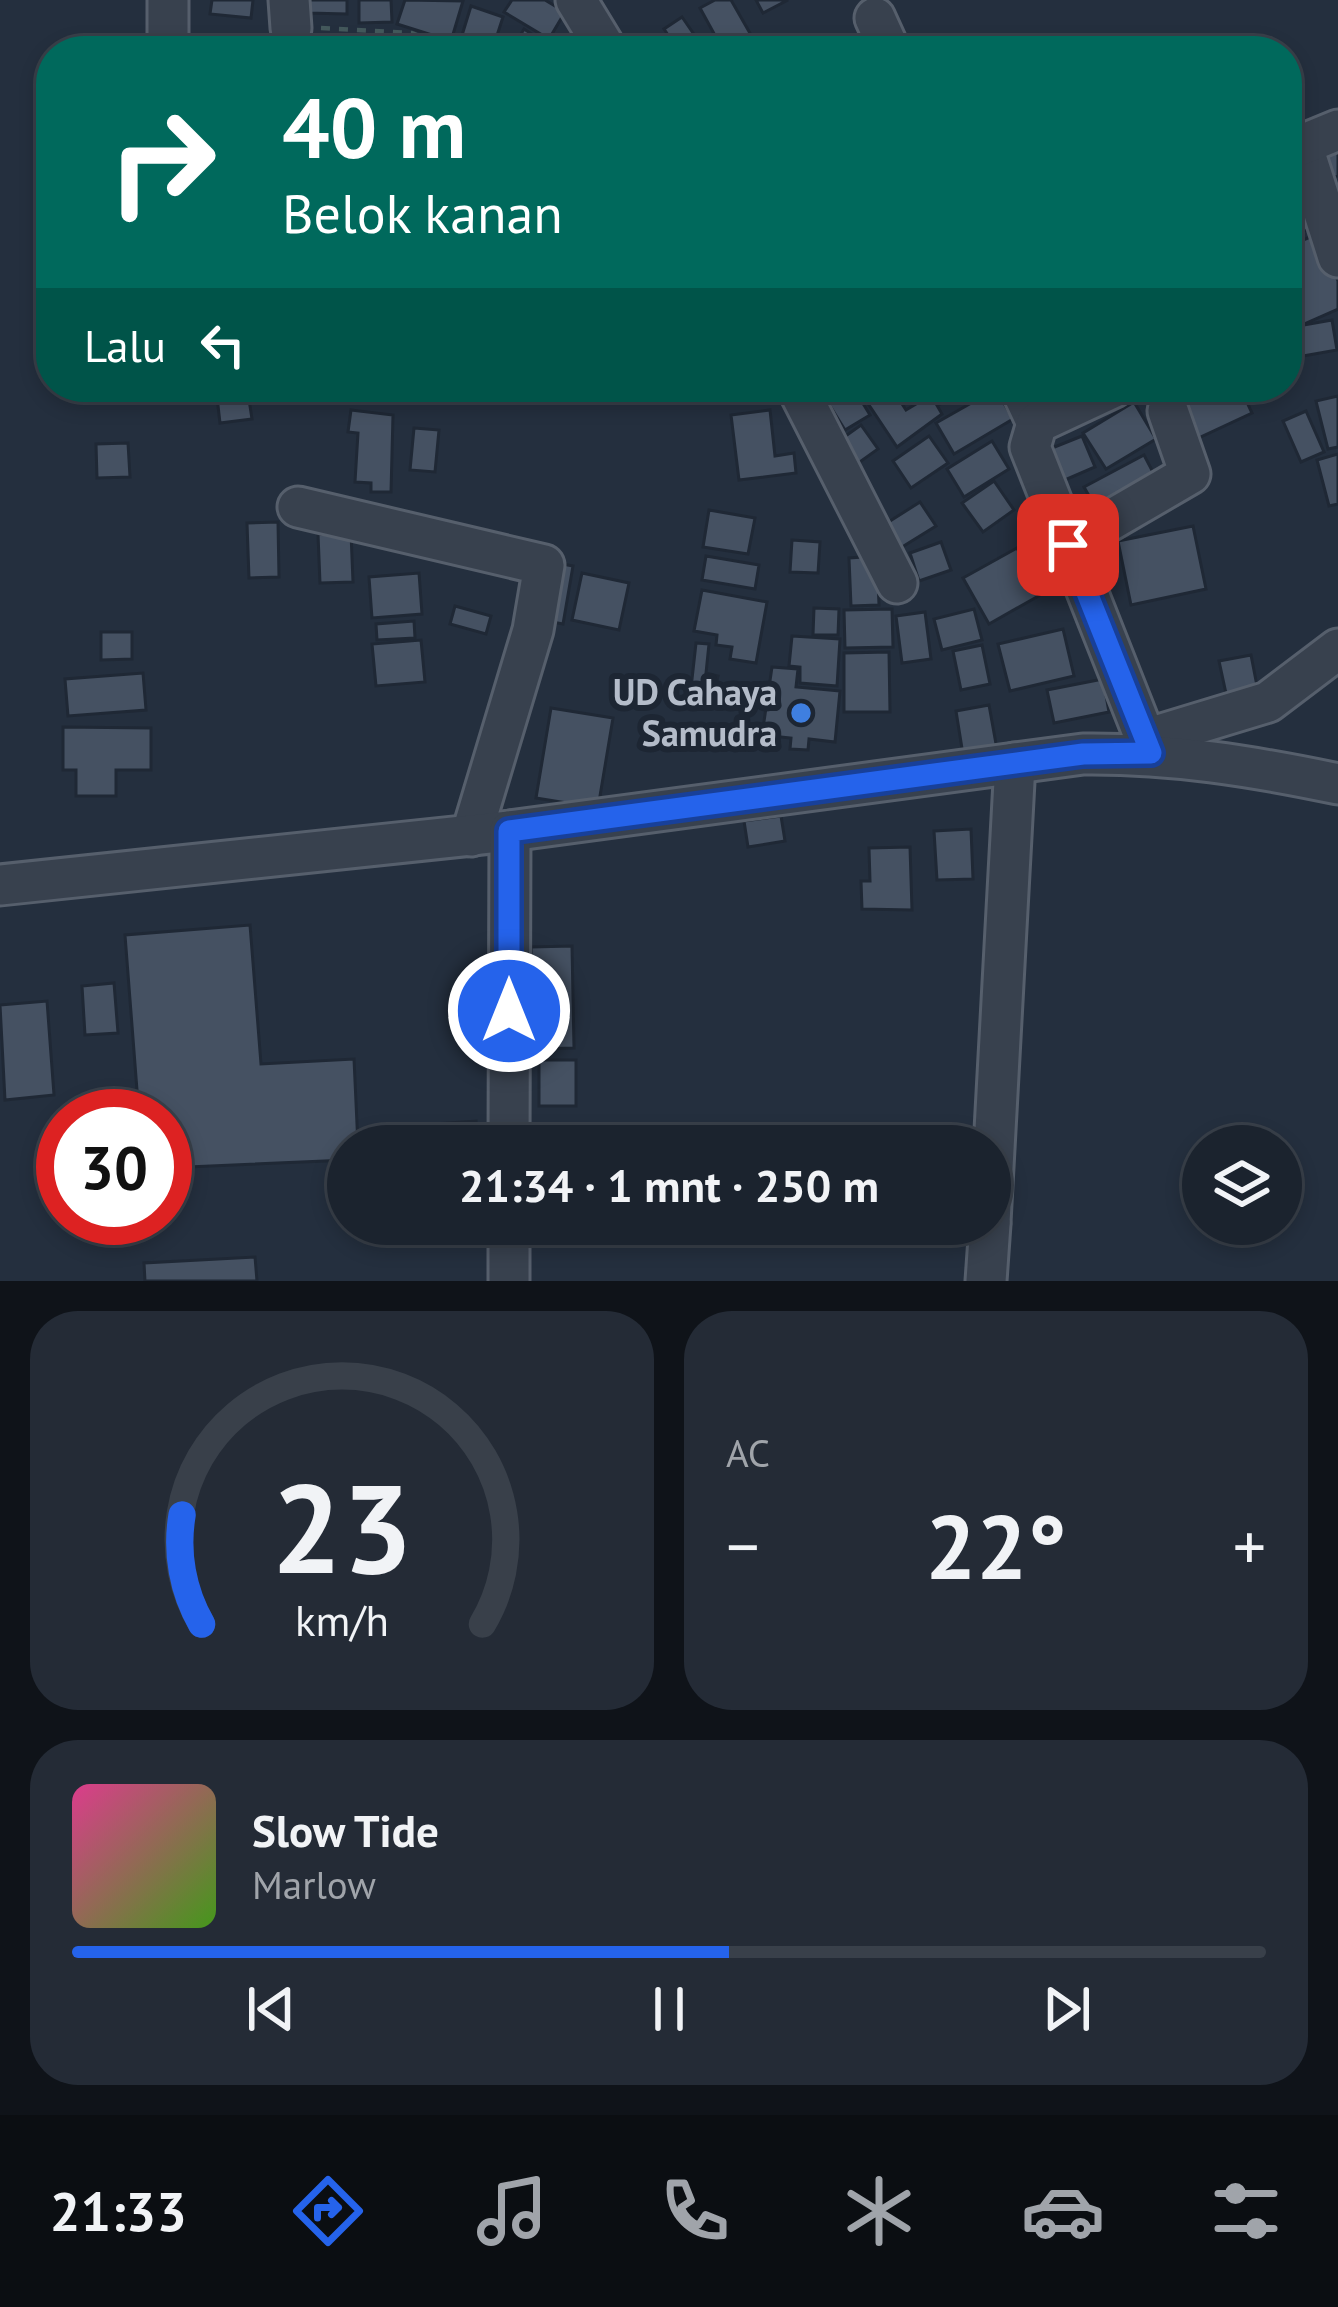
<!DOCTYPE html>
<html lang="id">
<meta charset="utf-8">
<style>
:root{--surface:#1b232e;--page:#242b36;--text:#f1f3f6;--muted:#a0a4aa;--line:#39404a;--accent:#2563eb}
body{margin:0;font-family:"PT Sans",sans-serif;background:var(--page);color:var(--text);height:100vh;display:flex;flex-direction:column;font-size:45px;white-space:nowrap}
*{box-sizing:border-box;margin:0}
p{font-size:39px;color:var(--muted)}
.icon{flex:none;width:66px;height:66px;fill:none;stroke:currentColor;stroke-width:2;stroke-linecap:round;stroke-linejoin:round}
.map{position:relative;height:1281px;overflow:hidden}
.panel{display:flex;flex-direction:column;gap:30px;padding:30px;background:#0f1319;flex:1}
.panel>*{flex:none}
.guide{position:absolute;left:36px;top:36px;width:1266px;height:366px;border-radius:48px;box-shadow:0 6px 18px #0003,0 0 0 3px var(--line);background:#00695c;color:#fff;overflow:hidden}
.tools{position:absolute;left:1182px;top:1125px;display:grid;gap:24px}
.tools a{display:grid;place-items:center;width:120px;height:120px;border-radius:50%;background:var(--surface);box-shadow:0 6px 18px #0003,0 0 0 3px var(--line);font-size:60px}
.speed{position:absolute;left:36px;top:1089px;display:flex;gap:24px;font-size:60px;font-weight:700;text-align:center}
.speed>*{display:grid;place-content:center;width:156px;height:156px;border-radius:50%;background:var(--surface);box-shadow:0 6px 18px #0003,0 0 0 3px var(--line);line-height:1}
.speed .limit{border:18px solid #d22;background:#fff;color:#111}
.pin{position:absolute;display:grid;place-items:center;width:102px;height:102px;color:#fff;margin:-51px;border-radius:24px;box-shadow:0 6px 18px #0006}
.me{position:absolute;width:132px;margin:-66px;rotate:0deg;stroke-linejoin:round;filter:drop-shadow(0 0 9px #0008)}
.turn{display:flex;align-items:center;gap:42px;height:252px;padding:0 48px;font-size:54px}
.turn .icon{width:156px;height:156px;stroke-width:2.5}
.turn b{display:block;font-size:84px;line-height:102px}
.then{display:flex;align-items:center;height:114px;padding:0 48px;background:#0003;gap:24px;font-size:45px}
.big{font-size:90px;font-weight:700;line-height:1.1}
.panel .card{flex:1;display:flex;flex-direction:column;justify-content:center;gap:18px;min-width:0;padding:0 42px;border-radius:48px;background:var(--page)}
.panel .dial{align-items:center;gap:0}
.dial svg{height:312px;overflow:visible;fill:none;stroke:var(--line);stroke-width:7;stroke-linecap:round;text-anchor:middle}
.dial text{fill:var(--text);stroke:none}
.song{display:flex;align-items:center;gap:36px}
.cover{width:144px;height:144px;border-radius:18px;background:linear-gradient(135deg,hsl(330 70% 55%),hsl(100 70% 35%))}
.played{height:12px;border-radius:6px;background:linear-gradient(90deg,var(--accent) 55%,var(--line) 55%)}
.keys{display:flex;justify-content:space-around;direction:ltr}
.heat{display:flex;justify-content:space-between;align-items:center;font-size:66px;direction:ltr}
.panel .tiles{flex:1;display:grid;gap:30px;grid-template-columns:1fr 1fr}
.card:last-child{grid-column:span 2}
.trip{position:absolute;left:327px;top:1125px;width:684px;height:120px;border-radius:60px;background:var(--surface);box-shadow:0 6px 18px #0003,0 0 0 3px var(--line);font-weight:700;line-height:120px;text-align:center}
.tab-bar{display:flex;height:192px;justify-content:space-around;align-items:center;background:#0b0e12;color:var(--muted)}
.tab-bar .icon{width:84px;height:84px}
.tab-bar .selected{color:var(--accent)}
.tab-bar b{font-size:54px;color:var(--text)}
.map>svg:first-child{display:block}
.building{fill:#455162;stroke:#1f2835;stroke-width:3}
.lines{fill:none;stroke-linecap:round;stroke-linejoin:round}
.minor-casing{stroke:#565f6c;stroke-width:45}
.path{stroke:#44595c;stroke-width:4.5;stroke-dasharray:9 9;stroke-linecap:butt}
.minor{stroke:#38414e;stroke-width:39}
.route-casing{stroke:#184099;stroke-width:30}
.route{stroke:#2563eb;stroke-width:21}
.shop-dot{fill:#3f7fe0;stroke:#1d2633;stroke-width:4.5}
.labels{text-anchor:middle;stroke-width:12;stroke-linejoin:round;paint-order:stroke}
.poi-label{font-size:36px;font-weight:bold;fill:#b4bcc9;stroke:#1d2633;text-anchor:end}
</style>
<div class="map">
<svg width="1338" height="1281" viewBox="0 0 1338 1281">
<rect width="100%" height="100%" fill="#242f3e"/>
<!-- building -->
<g class="building">
<polygon points="212,0 253,0 251,18 210,14"/>
<polygon points="309,0 347,0 347,14 308,13"/>
<polygon points="359,0 391,0 392,22 359,23"/>
<polygon points="405,0 463,1 451,41 397,24"/>
<polygon points="512,0 545,0 565,12 549,39 504,12"/>
<polygon points="715,0 731,0 751,35 723,50 700,8"/>
<polygon points="756,0 788,0 763,13"/>
<polygon points="471,6 503,17 492,51 459,45"/>
<polygon points="682,17 702,46 695,51 679,51 664,29"/>
<polygon points="524,29 556,50 555,51 511,51"/>
<polygon points="413,39 415,51 386,51 385,42"/>
<polygon points="257,43 257,51 209,51 209,47"/>
<polygon points="1338,137 1338,176 1324,181 1313,144"/>
<polygon points="1295,163 1322,223 1287,239 1287,167"/>
<polygon points="1317,234 1338,281 1338,309 1304,324 1287,284 1287,247"/>
<polygon points="1332,320 1337,350 1303,356 1298,326"/>
<polygon points="1287,344 1299,366 1287,372"/>
<polygon points="270,387 313,387 314,399 272,403"/>
<polygon points="853,387 870,415 845,430 827,401"/>
<polygon points="878,387 891,387 906,410 931,395 942,414 897,447 863,396"/>
<polygon points="931,387 960,387 963,392 940,404"/>
<polygon points="1192,387 1240,387 1252,413 1192,441 1171,397"/>
<polygon points="996,389 1013,419 954,454 936,423"/>
<polygon points="248,393 252,419 220,423 217,397"/>
<polygon points="1338,396 1338,447 1328,449 1316,401"/>
<polygon points="1134,402 1156,439 1106,469 1083,433"/>
<polygon points="351,410 393,415 391,492 371,492 371,483 355,482 358,433 348,432"/>
<polygon points="770,410 775,456 794,453 796,473 739,480 731,415"/>
<polygon points="1306,411 1324,452 1301,462 1283,421"/>
<polygon points="861,425 878,449 850,469 833,445"/>
<polygon points="414,428 439,430 435,472 410,470"/>
<polygon points="929,436 948,463 911,488 893,461"/>
<polygon points="1082,436 1095,467 1051,486 1037,454"/>
<polygon points="992,441 1009,469 964,497 947,469"/>
<polygon points="128,443 130,477 97,478 96,444"/>
<polygon points="1338,454 1338,504 1329,506 1317,460"/>
<polygon points="1144,455 1156,478 1097,510 1084,487"/>
<polygon points="994,481 1014,510 983,532 962,503"/>
<polygon points="920,502 936,526 894,552 879,528"/>
<polygon points="709,510 755,518 748,554 703,547"/>
<polygon points="278,522 279,577 249,578 247,523"/>
<polygon points="1193,526 1206,589 1131,605 1118,541"/>
<polygon points="351,533 353,582 320,583 318,534"/>
<polygon points="792,540 820,542 818,573 790,572"/>
<polygon points="941,542 951,570 919,581 910,553"/>
<polygon points="1017,548 1042,594 989,624 963,578"/>
<polygon points="706,556 759,565 755,589 702,580"/>
<polygon points="877,556 879,605 851,606 849,558"/>
<polygon points="557,563 573,566 563,624 547,621"/>
<polygon points="419,573 422,614 372,618 369,577"/>
<polygon points="582,573 629,583 619,630 572,620"/>
<polygon points="702,590 767,602 756,663 730,659 732,647 716,645 717,635 694,631"/>
<polygon points="455,606 491,616 486,634 450,624"/>
<polygon points="814,608 839,609 838,635 813,635"/>
<polygon points="892,609 893,647 845,648 844,610"/>
<polygon points="974,609 982,640 942,650 934,619"/>
<polygon points="925,612 931,659 902,663 896,616"/>
<polygon points="414,621 415,638 377,640 376,624"/>
<polygon points="1063,629 1074,676 1010,691 998,644"/>
<polygon points="101,632 132,632 132,659 101,660"/>
<polygon points="792,636 840,639 837,686 800,683 800,667 789,666"/>
<polygon points="421,640 425,682 376,686 372,644"/>
<polygon points="696,643 709,644 706,673 718,676 712,704 702,702 701,707 689,706"/>
<polygon points="982,645 990,684 961,690 953,651"/>
<polygon points="889,652 890,712 844,712 844,653"/>
<polygon points="1251,655 1258,691 1227,698 1219,661"/>
<polygon points="772,667 798,669 796,687 840,691 835,742 809,739 808,750 790,749 791,738 762,735"/>
<polygon points="143,673 146,710 68,716 65,679"/>
<polygon points="1103,679 1109,712 1054,723 1047,690"/>
<polygon points="989,705 998,755 964,761 956,711"/>
<polygon points="551,708 613,718 598,808 536,798"/>
<polygon points="63,727 151,728 151,770 116,770 116,796 76,796 76,770 63,770"/>
<polygon points="781,816 785,841 748,847 744,821"/>
<polygon points="971,829 973,879 937,880 934,831"/>
<polygon points="910,847 912,910 862,909 861,881 870,881 869,848"/>
<polygon points="250,925 261,1064 354,1059 358,1146 348,1146 348,1160 165,1168 165,1116 139,1116 125,935"/>
<polygon points="572,946 574,1048 533,1049 531,947"/>
<polygon points="114,983 118,1033 85,1035 82,986"/>
<polygon points="47,1001 54,1095 5,1100 0,1005"/>
<rect x="539" y="1060" width="37" height="46"/>
<polygon points="476,1121 478,1146 394,1146 393,1127"/>
<polygon points="255,1257 257,1281 145,1281 144,1263"/>
</g>
<g class="lines">
<defs>
<g id="minor">
<polyline points="289,0 291,28"/>
<polyline points="576,0 607,51"/>
<polyline points="875,18 890,51"/>
<polyline points="168,51 168,0"/>
<polyline points="1302,144 1338,257"/>
<polyline points="1287,151 1338,130"/>
<polyline points="797,387 897,583"/>
<polyline points="1020,387 1037,423"/>
<polyline points="1114,387 1037,423 1030,447 1151,753"/>
<polyline points="298,507 544,565 533,630 471,836"/>
<polyline points="1068,545 1190,474 1168,411"/>
<polyline points="1146,739 1268,702 1338,649"/>
<path d="M0,885l510,-54 573,-77c88,-1 169,12 255,30"/>
<polyline points="509,1146 510,831"/>
<polyline points="990,1222 1015,763"/>
<polyline points="509,1281 509,1224"/>
<polyline points="986,1281 990,1224"/>
</g>
</defs>
<!-- minor casing -->
<use href="#minor" class="minor-casing"/>
<!-- path -->
<polyline class="path" points="321,28 412,33 454,51"/>
<!-- minor -->
<use href="#minor" class="minor"/>
</g>
<g class="lines">
<defs>
<polyline id="route" points="509,1011 509,831 1083,754 1151,753 1068,545"/>
</defs>
<!-- route casing -->
<use href="#route" class="route-casing"/>
<!-- route -->
<use href="#route" class="route"/>
</g>
<!-- markers -->
<circle class="shop-dot" cx="801" cy="713" r="12"/>
<g class="labels">
<!-- poi labels -->
<g class="poi-label">
<text x="777" y="705">UD Cahaya<tspan x="777" dy="41">Samudra</tspan></text>
</g>
</g>
</svg>
<div class="tools">
<a><svg class="icon" aria-label="layers" viewBox="0 0 24 24"><path d="M12 4l9 5-9 5-9-5zM3 14l9 5 9-5"/></svg></a>
</div>
<div class="speed"><div class="limit">30</div></div>
<div class="pin" style="left:1068px;top:545px;background:#d93025"><svg class="icon" aria-label="arrive" viewBox="0 0 24 24"><path d="M6 21V4h12l-3 4 3 4H6"/></svg></div>
<svg class="me" style="left:509px;top:1011px" viewBox="-20 -20 40 40"><circle r="17" fill="#2563eb" stroke="#fff" stroke-width="3"/><path d="M0-11L8 9 0 5-8 9z" fill="#fff"/></svg>
<div class="trip">21:34 · 1 mnt · 250 m</div>
<div class="guide">
<div class="turn"><svg class="icon" aria-label="right" viewBox="0 0 24 24"><path d="M7 20v-9h11M14 6l5 5-5 5"/></svg><div><b>40 m</b>Belok kanan</div></div>
<div class="then">Lalu<svg class="icon" aria-label="left" viewBox="0 0 24 24"><path d="M17 20v-9H6M10 6l-5 5 5 5"/></svg></div>
</div>
</div>
<section class="panel">
<div class="tiles">
<div class="card dial"><svg viewBox="0 0 100 80">
<path d="M14 69A42 42 0 1 1 86 69"/>
<path d="M14 69A42 42 0 0 1 9 41" stroke="#2563eb"/>
<text x="50" y="56" font-size="32" font-weight="700">23</text>
<text x="50" y="72" font-size="11">km/h</text>
</svg></div>
<div class="card"><p>AC</p>
<div class="heat"><a>−</a><b class="big">22°</b><a>+</a></div>
</div>
<div class="card">
<div class="song"><i class="cover"></i><div><b>Slow Tide</b><p>Marlow</p></div></div>
<div class="played"></div>
<div class="keys"><svg class="icon" aria-label="previous" viewBox="0 0 24 24"><path d="M18 5L8 12l10 7zM5 5v14"/></svg><svg class="icon" aria-label="pause" viewBox="0 0 24 24"><path d="M8 5v14M16 5v14"/></svg><svg class="icon" aria-label="next" viewBox="0 0 24 24"><path d="M6 5l10 7-10 7zM19 5v14"/></svg></div>
</div>
</div>
</section>
<nav class="tab-bar">
<b>21:33</b>
<svg class="icon selected" aria-label="directions" viewBox="0 0 24 24"><path d="M12 3l9 9-9 9-9-9zM9 14v-3h6M13 9l2 2-2 2"/></svg>
<svg class="icon" aria-label="music" viewBox="0 0 24 24"><path d="M9 18V5l10-2v13"/><circle cx="6" cy="18" r="3"/><circle cx="16" cy="16" r="3"/></svg>
<svg class="icon" aria-label="phone" viewBox="0 0 24 24"><path d="M5 4h4l2 5-3 2q2 4 5 5l2-3 5 2v4C11 20 4 13 5 4z"/></svg>
<svg class="icon" aria-label="climate" viewBox="0 0 24 24"><path d="M12 3v18M4 7l16 10M4 17L20 7"/></svg>
<svg class="icon" aria-label="car" viewBox="0 0 24 24"><path d="M5 17H2v-5l4-1 3-4h7l3 4 3 1v5h-3M9 17h6M6 11h13"/><circle cx="7" cy="17" r="2"/><circle cx="17" cy="17" r="2"/></svg>
<svg class="icon" aria-label="filters" viewBox="0 0 24 24"><path d="M4 7h16M4 17h16"/><circle cx="9" cy="7" r="2"/><circle cx="15" cy="17" r="2"/></svg>
</nav>
